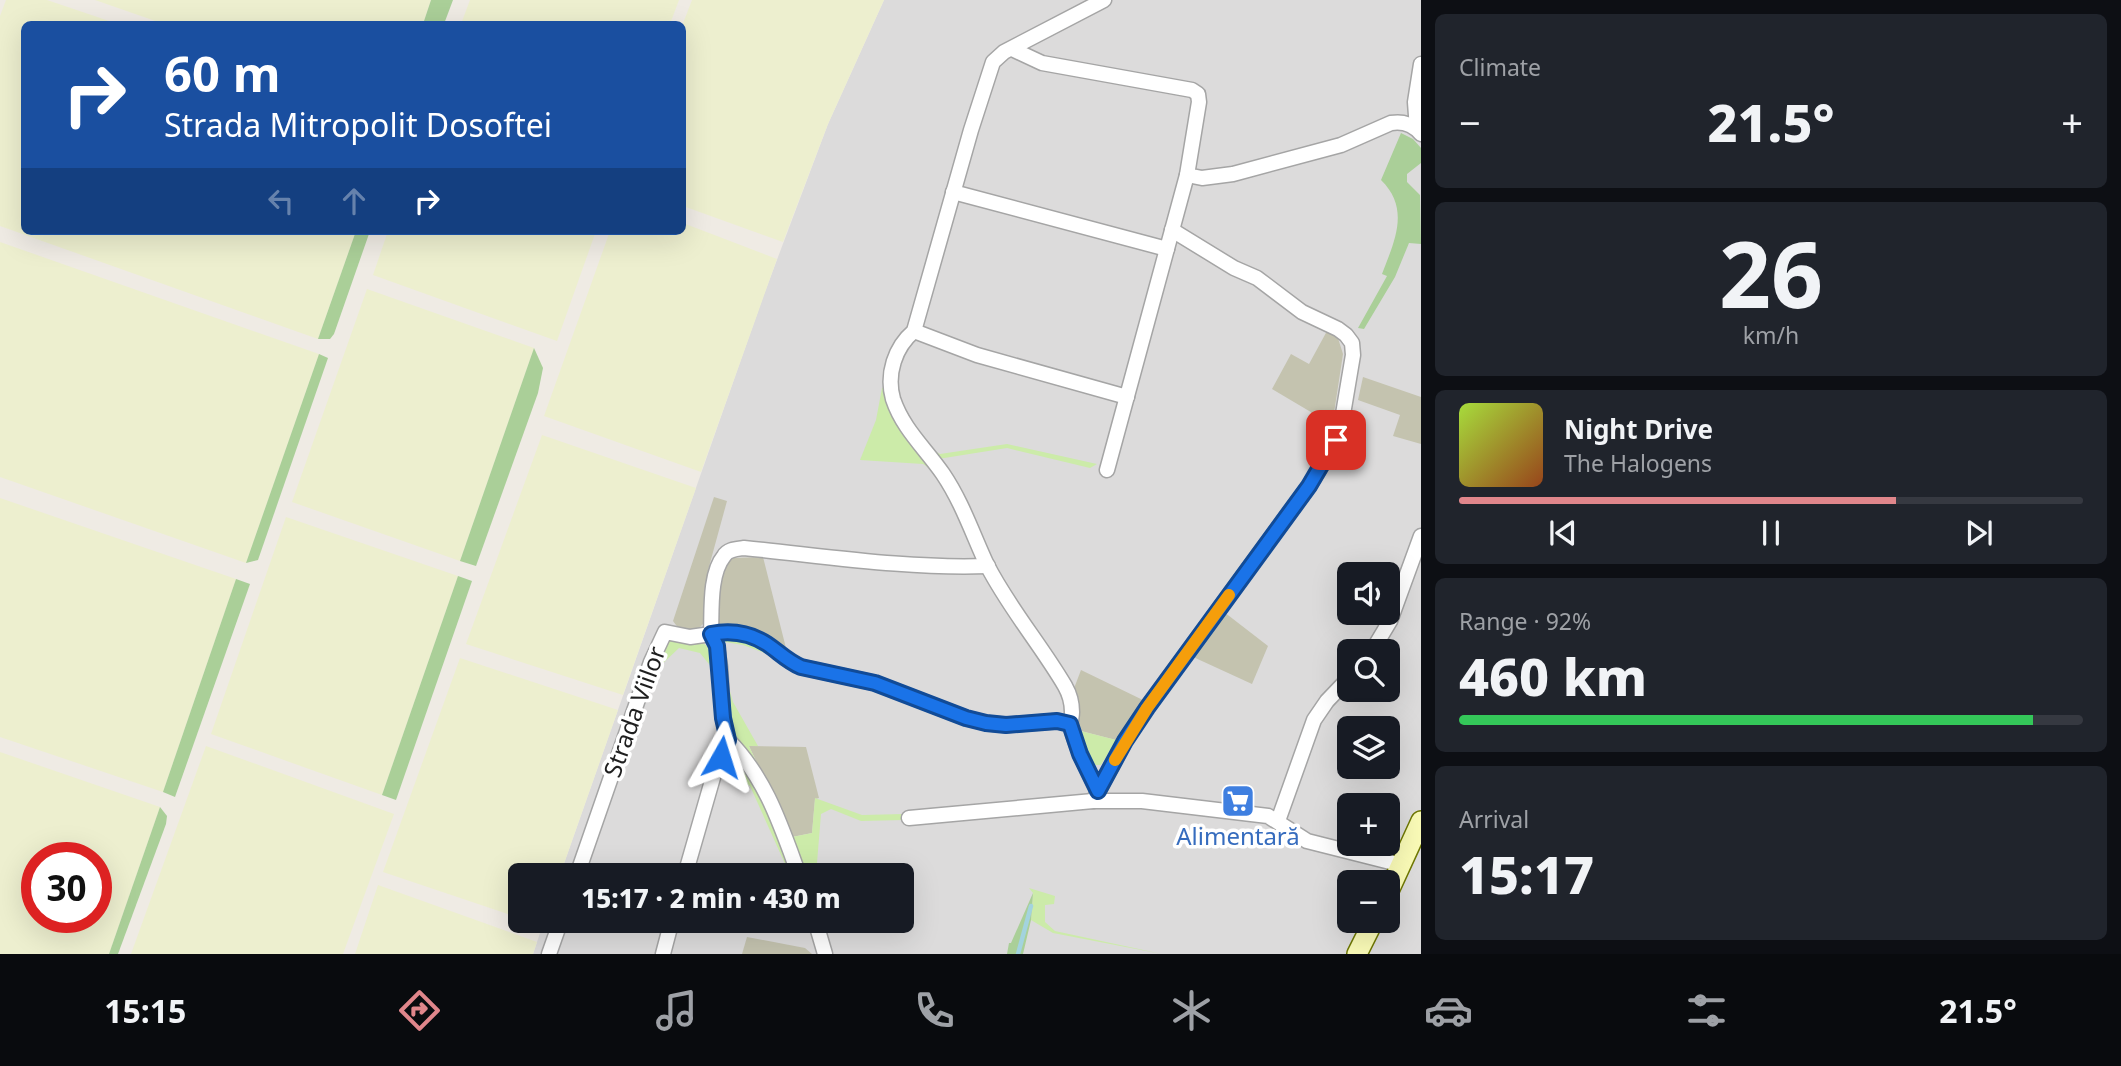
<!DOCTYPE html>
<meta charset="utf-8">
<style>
:root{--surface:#171b24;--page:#20242c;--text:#f1f3f6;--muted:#9ea1a6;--line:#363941;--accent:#e0868b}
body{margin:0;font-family:"Noto Sans",sans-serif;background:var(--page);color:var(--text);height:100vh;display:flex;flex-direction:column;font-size:26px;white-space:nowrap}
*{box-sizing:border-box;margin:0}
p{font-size:23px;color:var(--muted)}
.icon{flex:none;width:38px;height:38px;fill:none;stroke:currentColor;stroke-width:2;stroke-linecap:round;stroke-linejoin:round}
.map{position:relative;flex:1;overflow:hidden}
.details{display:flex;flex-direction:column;gap:14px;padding:14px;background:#0d0f14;width:700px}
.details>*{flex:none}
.top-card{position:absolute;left:21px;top:21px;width:665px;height:214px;border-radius:10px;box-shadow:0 7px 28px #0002;background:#1a4fa0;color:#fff;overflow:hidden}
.buttons{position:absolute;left:1337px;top:562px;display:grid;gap:14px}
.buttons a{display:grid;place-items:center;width:63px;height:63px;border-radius:10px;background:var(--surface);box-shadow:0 7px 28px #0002;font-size:35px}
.speed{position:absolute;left:21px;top:842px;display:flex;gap:14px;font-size:35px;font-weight:700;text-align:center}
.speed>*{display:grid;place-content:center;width:91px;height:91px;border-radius:50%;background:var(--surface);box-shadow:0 7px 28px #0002;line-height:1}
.speed .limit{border:10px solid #d22;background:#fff;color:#111}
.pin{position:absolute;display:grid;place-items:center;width:60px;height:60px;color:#fff;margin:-30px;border-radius:14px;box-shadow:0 4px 10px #0006}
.me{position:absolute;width:77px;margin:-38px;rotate:6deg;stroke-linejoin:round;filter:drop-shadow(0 0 5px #0008)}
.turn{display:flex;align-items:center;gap:24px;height:147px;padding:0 28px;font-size:32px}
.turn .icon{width:91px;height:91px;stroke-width:2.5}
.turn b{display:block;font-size:49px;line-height:60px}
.lanes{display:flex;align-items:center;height:66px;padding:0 28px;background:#0003;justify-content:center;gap:35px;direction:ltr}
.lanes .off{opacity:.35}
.big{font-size:52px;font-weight:800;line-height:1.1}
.details .widget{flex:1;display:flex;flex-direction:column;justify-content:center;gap:10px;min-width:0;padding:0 24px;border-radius:10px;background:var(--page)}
.details .dial{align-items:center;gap:0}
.dial b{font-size:91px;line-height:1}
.song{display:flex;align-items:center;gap:21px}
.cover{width:84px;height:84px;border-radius:10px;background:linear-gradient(135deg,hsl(80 70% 55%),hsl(20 70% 35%))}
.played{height:7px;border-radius:4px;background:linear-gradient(90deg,var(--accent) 70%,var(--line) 70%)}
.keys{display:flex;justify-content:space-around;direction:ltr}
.heat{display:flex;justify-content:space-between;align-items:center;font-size:38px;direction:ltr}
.charge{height:10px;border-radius:5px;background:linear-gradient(90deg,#34c759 92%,var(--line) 0)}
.trip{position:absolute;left:508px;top:863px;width:406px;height:70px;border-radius:10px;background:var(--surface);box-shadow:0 7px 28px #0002;font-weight:800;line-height:70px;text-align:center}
.dock{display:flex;height:112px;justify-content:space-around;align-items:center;background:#090b0e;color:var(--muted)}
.dock .icon{width:49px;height:49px}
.dock .current{color:var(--accent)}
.dock b{font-size:32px;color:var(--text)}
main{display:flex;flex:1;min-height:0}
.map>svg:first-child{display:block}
.residential{fill:#dcdbdb;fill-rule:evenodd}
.construction{fill:#c4c3af}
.farmland{fill:#edefcf;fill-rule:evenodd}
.grass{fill:#cceba9}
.forest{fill:#aacf98}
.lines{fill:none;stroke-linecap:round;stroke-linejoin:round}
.stream{stroke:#a3d3de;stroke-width:4.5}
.street-casing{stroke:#a5a5a5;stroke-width:17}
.secondary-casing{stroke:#6f7803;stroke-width:22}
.street{stroke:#fff;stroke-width:14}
.secondary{stroke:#fafbb7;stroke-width:19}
.route-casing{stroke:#114b97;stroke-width:18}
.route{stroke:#1a73e8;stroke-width:12}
.slow{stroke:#f59e0b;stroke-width:12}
.labels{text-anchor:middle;stroke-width:7;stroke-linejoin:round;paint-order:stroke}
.street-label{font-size:24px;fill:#1e1e1e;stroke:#fff}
.shop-label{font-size:24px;fill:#366cbe;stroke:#fff}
</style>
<main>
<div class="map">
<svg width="1421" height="954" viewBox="0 0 1421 954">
<rect width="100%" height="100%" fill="#efebe4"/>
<!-- residential -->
<path class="residential" d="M884,0h537v954h-888l11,-33 357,-1v-45h-341l203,-578 65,-173zM1349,574h39v38h-39zM1349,651h39v39h-39zM1349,728h39v38h-39zM1349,805h39v39h-39zM1349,882h39v38h-39z"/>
<!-- construction -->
<g class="construction">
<polygon points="1327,331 1337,335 1343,354 1334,413 1326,421 1272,389 1291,354 1309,364"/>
<polygon points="1363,377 1421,397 1421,444 1393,436 1400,415 1358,400"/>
<polygon points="714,497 727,501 707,574 706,616 703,624 698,629 688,632 679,629 673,621"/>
<polygon points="763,557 786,648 761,633 735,625 716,627 720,577 726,564 732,558"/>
<polygon points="1224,612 1268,646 1252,684 1191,656"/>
<polygon points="1081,670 1145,701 1116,740 1081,731 1077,719 1078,700 1073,691"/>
<polygon points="749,746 806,747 819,798 815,799 812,833 792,837"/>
<polygon points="747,937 805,948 812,954 742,954"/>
</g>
<!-- farmland -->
<g class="farmland">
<polygon points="6,0 47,0 118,24 24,24 24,231 356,231 318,339 0,226 0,16"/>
<polygon points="95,0 431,0 423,24 164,24"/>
<polygon points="470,0 679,0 670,24 461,24"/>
<polygon points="692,0 884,0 828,124 783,242 683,206 682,26"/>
<polygon points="683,223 777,259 701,472 544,416 610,231 682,231"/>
<polygon points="388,231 596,231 557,341 373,275"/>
<polygon points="0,242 319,354 246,563 0,477"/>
<polygon points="367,289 534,348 460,561 292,502"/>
<polygon points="542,435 696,488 623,695 466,644"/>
<polygon points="0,498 236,579 163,792 0,737"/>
<polygon points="286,517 458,576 382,795 211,734"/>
<polygon points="460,658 618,710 560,875 520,875 520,918 383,872"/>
<polygon points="206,746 394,814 343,954 131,954"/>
<path d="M0,752l160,55 -51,147h-109zM37,858h59v59h-59z"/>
<polygon points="378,885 537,942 533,954 355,954"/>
</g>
<!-- grass -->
<g class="grass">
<path d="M887,386c6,33 24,58 45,84l-9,-6 -63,-4 16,-40 6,-32z"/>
<polygon points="1007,444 1097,464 1090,468 1007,448 938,459 927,447 940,454"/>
<polygon points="735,637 759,644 773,656 743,645 725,642 726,677 733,702 758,746 749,746 761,772 734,737 720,648 722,639"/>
<polygon points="673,639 703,643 712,650 713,669 700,653 679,648 657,669 666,641"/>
<polygon points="1081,731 1116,740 1101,765 1095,765 1088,758"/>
<polygon points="729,757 742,760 751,771 795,875 785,875 786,866 750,786 723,770"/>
<polygon points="815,798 862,815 904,814 904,820 861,821 831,809 821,814 816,875 804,875 792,837 812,833"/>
<polygon points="1029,888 1055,896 1054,904 1045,905 1045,922 1055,931 1162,954 1053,933 1031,920 1033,893"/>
</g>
<!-- forest -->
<g class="forest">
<polygon points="431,0 453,0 444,24 423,24"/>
<path d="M1401,133l12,6 8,9v15l-14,11v8l13,13 1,49 -12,-1 -14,34 -31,52 -6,-1 29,-52 -5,-2c12,-32 29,-65 -1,-94z"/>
<polygon points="356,231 370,231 334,334 330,339 318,339"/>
<polygon points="534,348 543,368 538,393 476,566 460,561"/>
<polygon points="319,354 328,358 258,560 246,563"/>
<polygon points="458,576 472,581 396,800 382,795"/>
<polygon points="236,579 250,584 175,797 163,792"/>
<polygon points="160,807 167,816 166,824 118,954 109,954"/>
<polygon points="1033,893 1031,920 1023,954 1007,954 1009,943 1011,943"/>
</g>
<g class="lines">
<!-- stream -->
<polyline class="stream" points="1018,954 1031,906"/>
<defs>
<g id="street">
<path d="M1012,49l30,14 150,27 6,4 1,8 -12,73 15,3 31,-4 108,-29 50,-22c12,-2 22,1 30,11"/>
<polyline points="1417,129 1415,102 1421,64"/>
<polyline points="953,192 1167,249"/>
<polyline points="914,331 977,355 1127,397"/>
<polyline points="1107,470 1187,175"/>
<path d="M988,566c-81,3 -163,-10 -244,-18 -7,1 -16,1 -20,8 -15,18 -12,56 -13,78 20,-4 39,-1 56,10 12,8 20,17 34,23l74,16 91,35 20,5 20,2 51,-4 13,3"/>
<polyline points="1372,651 1390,621 1421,536"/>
<path d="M728,740c38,38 53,86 71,135"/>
<path d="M1098,791c-10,-20 -21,-41 -27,-64 -1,-5 1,-10 1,-15 0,-9 -3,-19 -7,-26 -24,-41 -56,-78 -78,-121 -14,-30 -25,-63 -44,-91 -18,-26 -40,-45 -50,-75 -7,-25 2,-52 21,-68l57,-201 22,-68 11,-10 100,-52"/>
<polyline points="1093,801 1125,741 1147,707 1309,486 1329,453 1341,426 1353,355 1352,343 1346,335 1338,329 1302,312 1257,278 1234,268 1172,230"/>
<polyline points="909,818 1093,801 1142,801 1268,816 1307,841 1402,865"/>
<polyline points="1278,821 1314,720 1327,701 1349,678"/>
<polyline points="577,875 651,662 665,632 690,637 711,634 717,647 720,667 723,718 728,740 714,774 685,875"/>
<polyline points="815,920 825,954"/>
<polyline points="549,954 561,920"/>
<polyline points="663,954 672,920"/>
</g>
<g id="secondary">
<polyline points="1388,893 1421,821"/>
<polyline points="1357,954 1374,920"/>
</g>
</defs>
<!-- street casing -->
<use href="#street" class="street-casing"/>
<!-- secondary casing -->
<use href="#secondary" class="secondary-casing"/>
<!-- street -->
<use href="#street" class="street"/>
<!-- secondary -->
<use href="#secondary" class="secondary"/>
</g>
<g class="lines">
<defs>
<path id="route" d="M721,757l7,-17 -5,-22 -6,-72 -6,-12c20,-4 39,-1 56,10 12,8 20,17 34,23l74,16 91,35 20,5 20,2 51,-4 13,3 10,30 18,37 27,-50 22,-33 162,-222 27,-46"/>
</defs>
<!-- route casing -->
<use href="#route" class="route-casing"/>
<!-- route -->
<use href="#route" class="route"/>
<!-- slow -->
<polyline class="slow" points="1115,760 1147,708 1229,595"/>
</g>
<!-- icons -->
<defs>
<symbol id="supermarket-square" viewBox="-11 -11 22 22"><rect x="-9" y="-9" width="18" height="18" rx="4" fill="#3f7fe0" stroke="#fff"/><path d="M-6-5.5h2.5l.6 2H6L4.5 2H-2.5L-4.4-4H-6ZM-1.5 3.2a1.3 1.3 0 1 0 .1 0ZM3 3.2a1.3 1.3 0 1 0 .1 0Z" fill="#fff"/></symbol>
</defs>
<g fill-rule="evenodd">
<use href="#supermarket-square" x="1219" y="782" width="38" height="38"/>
</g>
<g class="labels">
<!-- street labels -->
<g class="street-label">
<text transform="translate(635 712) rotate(-70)" y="8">Strada Viilor</text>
</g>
<!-- shop labels -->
<g class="shop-label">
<text x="1238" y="845">Alimentară</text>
</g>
</g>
</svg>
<div class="buttons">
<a><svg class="icon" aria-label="sound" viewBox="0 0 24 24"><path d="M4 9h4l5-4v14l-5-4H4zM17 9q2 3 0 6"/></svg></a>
<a><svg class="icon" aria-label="search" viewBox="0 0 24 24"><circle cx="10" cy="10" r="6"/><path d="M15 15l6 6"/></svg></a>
<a><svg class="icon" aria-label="layers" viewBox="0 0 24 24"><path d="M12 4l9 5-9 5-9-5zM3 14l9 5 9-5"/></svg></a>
<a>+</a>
<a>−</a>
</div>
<div class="speed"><div class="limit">30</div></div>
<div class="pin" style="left:1336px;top:440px;background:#d93025"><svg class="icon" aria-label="arrive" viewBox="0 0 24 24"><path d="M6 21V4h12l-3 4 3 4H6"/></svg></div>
<svg class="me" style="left:721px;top:757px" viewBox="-20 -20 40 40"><path d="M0-17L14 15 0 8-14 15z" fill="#1a73e8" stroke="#fff" stroke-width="4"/></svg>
<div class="trip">15:17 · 2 min · 430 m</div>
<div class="top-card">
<div class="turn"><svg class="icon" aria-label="right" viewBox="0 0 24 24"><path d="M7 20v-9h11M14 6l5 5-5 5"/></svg><div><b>60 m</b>Strada Mitropolit Dosoftei</div></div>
<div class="lanes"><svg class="icon off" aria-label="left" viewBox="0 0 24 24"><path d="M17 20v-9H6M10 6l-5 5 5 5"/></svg><svg class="icon off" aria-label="ahead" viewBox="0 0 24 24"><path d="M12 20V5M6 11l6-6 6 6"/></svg><svg class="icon" aria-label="right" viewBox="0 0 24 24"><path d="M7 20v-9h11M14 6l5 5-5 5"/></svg></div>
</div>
</div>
<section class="details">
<div class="widget"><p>Climate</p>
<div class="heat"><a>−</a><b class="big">21.5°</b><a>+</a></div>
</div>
<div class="widget dial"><b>26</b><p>km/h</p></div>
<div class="widget">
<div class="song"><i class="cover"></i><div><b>Night Drive</b><p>The Halogens</p></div></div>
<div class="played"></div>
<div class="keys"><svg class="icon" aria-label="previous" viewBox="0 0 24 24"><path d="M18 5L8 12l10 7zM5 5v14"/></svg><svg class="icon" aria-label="pause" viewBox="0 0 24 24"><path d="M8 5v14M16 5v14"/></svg><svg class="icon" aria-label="next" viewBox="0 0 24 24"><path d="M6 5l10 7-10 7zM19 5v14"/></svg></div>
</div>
<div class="widget"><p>Range · 92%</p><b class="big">460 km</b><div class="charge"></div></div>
<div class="widget"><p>Arrival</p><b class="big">15:17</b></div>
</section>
</main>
<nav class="dock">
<b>15:15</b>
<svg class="icon current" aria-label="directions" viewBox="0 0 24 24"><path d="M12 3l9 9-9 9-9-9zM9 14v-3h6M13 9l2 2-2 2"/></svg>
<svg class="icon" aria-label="music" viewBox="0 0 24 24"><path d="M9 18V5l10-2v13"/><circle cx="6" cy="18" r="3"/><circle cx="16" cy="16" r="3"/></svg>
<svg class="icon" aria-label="phone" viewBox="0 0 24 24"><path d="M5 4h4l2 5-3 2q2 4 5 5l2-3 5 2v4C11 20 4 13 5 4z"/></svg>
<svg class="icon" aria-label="climate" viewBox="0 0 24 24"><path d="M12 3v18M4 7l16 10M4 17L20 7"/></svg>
<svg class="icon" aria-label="car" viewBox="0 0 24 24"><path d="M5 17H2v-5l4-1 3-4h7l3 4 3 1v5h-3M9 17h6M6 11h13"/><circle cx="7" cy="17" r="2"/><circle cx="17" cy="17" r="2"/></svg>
<svg class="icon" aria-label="filters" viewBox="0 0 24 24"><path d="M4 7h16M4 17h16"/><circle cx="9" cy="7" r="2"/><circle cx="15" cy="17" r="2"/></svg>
<b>21.5°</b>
</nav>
